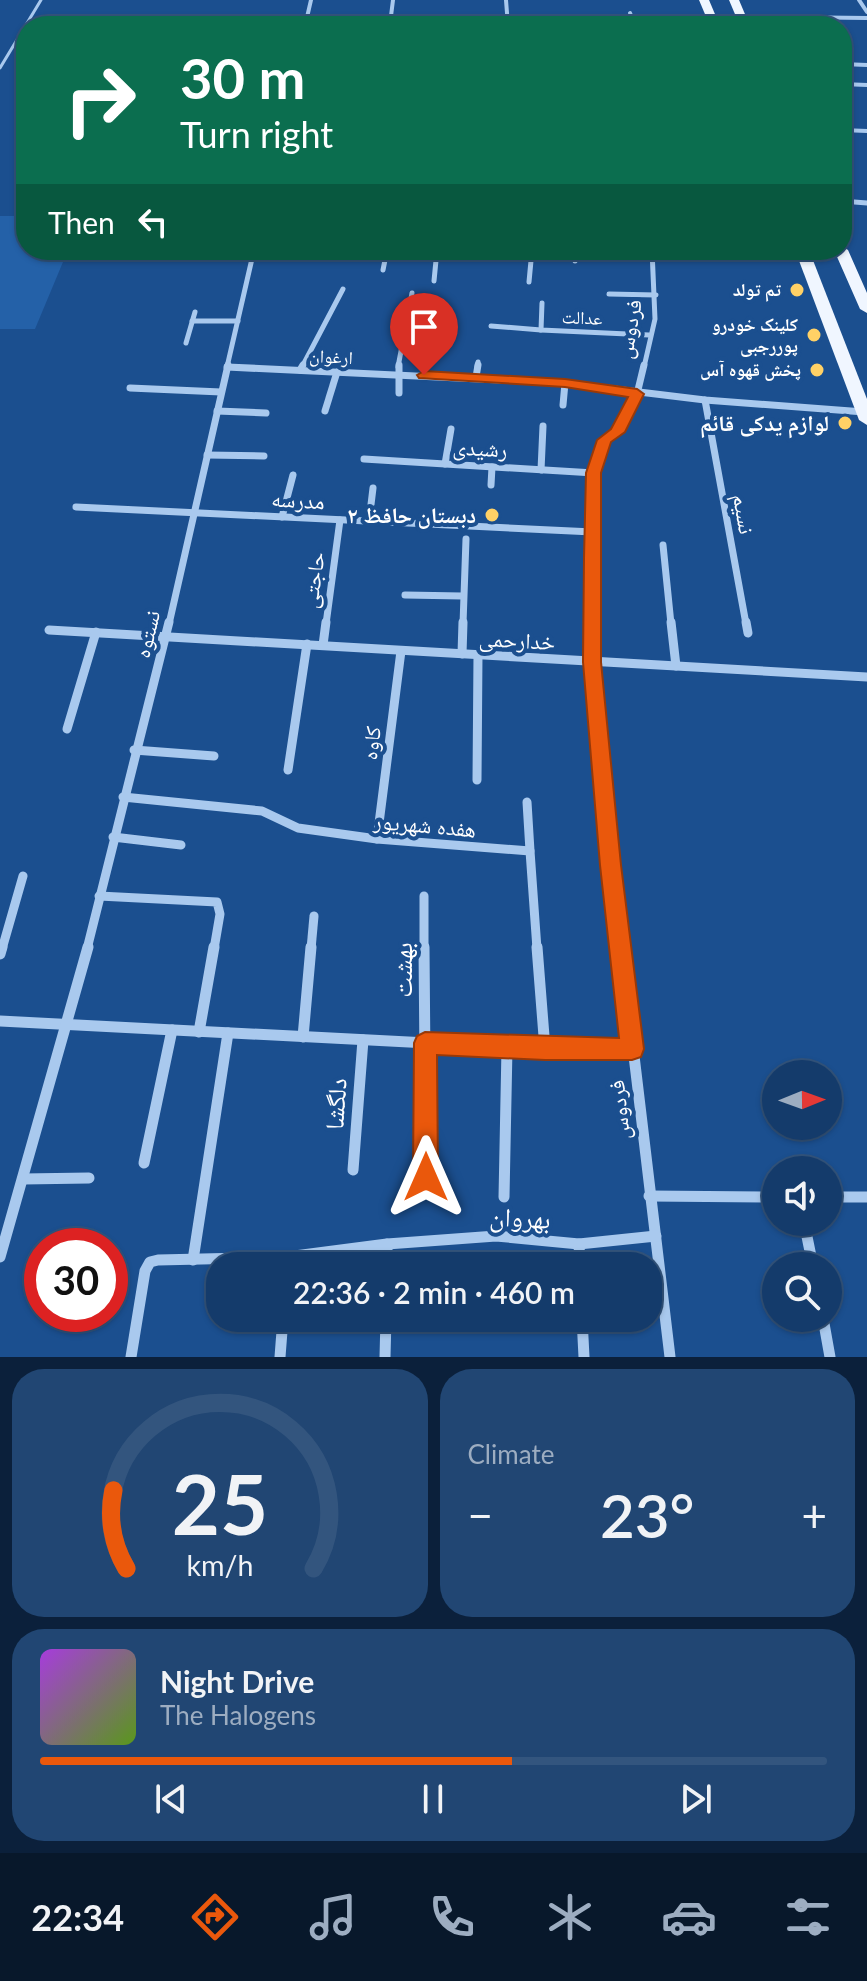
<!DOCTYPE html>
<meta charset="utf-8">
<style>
:root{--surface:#143b6b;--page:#214673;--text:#f1f3f6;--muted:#9dadc1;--line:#33557e;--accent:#ea580c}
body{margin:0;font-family:Lato,"Noto Naskh Arabic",sans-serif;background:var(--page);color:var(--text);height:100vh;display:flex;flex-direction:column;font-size:30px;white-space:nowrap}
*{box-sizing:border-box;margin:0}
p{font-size:26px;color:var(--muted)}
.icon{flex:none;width:44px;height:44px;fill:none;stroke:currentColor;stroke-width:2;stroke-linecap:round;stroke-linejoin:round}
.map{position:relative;height:1357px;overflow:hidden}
.panel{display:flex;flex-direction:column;gap:12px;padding:12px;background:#0b203b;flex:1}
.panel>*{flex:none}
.hud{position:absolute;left:16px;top:16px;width:836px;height:244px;border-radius:32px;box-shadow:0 2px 6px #0004,0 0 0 2px var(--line);background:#0b6e4f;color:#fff;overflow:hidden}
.needle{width:52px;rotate:89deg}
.fabs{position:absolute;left:762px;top:1060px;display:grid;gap:16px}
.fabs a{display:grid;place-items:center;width:80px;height:80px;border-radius:50%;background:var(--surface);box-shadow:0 2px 6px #0004,0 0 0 2px var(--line);font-size:40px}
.speed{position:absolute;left:24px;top:1228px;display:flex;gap:16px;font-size:40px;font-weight:700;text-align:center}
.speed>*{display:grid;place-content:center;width:104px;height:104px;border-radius:50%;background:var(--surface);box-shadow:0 2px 6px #0004,0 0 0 2px var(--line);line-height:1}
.speed .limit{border:12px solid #d22;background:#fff;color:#111}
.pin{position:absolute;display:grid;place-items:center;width:68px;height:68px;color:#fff;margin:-82px -34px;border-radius:50% 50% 50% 0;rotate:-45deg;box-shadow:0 0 8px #0007}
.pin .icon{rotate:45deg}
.me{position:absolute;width:88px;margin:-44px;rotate:0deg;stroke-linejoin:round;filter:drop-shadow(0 0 6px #0008)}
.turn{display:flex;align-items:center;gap:28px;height:168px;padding:0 32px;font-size:36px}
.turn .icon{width:104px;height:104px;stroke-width:2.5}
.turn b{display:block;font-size:56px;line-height:68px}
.then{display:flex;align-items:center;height:76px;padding:0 32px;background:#0003;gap:16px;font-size:30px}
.big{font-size:60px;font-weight:600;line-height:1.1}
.panel .widget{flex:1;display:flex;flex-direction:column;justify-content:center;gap:12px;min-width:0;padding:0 28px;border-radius:32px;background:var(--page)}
.panel .dial{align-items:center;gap:0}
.dial svg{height:208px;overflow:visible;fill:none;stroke:var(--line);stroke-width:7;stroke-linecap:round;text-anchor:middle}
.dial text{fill:var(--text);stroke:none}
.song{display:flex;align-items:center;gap:24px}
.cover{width:96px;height:96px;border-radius:12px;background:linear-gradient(135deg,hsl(280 70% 55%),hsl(90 70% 35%))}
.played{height:8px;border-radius:4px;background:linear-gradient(90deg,var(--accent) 60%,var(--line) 60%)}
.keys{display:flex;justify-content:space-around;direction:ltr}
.heat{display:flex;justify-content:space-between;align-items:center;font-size:44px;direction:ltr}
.panel .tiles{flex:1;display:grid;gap:12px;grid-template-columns:1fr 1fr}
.widget:last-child{grid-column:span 2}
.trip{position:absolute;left:206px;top:1252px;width:456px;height:80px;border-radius:32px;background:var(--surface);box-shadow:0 2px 6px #0004,0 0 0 2px var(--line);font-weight:600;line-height:80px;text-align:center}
.dock{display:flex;height:128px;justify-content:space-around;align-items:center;background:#08182b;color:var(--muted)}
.dock .icon{width:56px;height:56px}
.dock .current{color:var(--accent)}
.dock b{font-size:36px;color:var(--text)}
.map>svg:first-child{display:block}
.green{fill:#2461a8}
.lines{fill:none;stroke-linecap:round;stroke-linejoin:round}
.service{stroke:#a9c9ee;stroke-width:3}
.minor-far4{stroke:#a9c9ee;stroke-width:4}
.minor-far3{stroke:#a9c9ee;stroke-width:5}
.minor-far2{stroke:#a9c9ee;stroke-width:7}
.minor-far1{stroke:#a9c9ee;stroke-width:9}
.minor{stroke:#a9c9ee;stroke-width:11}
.primary{fill:#f0f6ff;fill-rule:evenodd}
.route{fill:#ea580c;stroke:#983908;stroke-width:2}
.poi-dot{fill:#ffd166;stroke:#1b4f8f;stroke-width:3}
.labels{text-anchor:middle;stroke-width:8;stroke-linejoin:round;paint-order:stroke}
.far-poi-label{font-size:18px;font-weight:bold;fill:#fff;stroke:#1b4f8f;text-anchor:end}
.far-street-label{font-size:18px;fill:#fff;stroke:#1b4f8f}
.street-label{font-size:22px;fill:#fff;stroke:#1b4f8f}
.poi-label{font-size:22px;font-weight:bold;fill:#fff;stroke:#1b4f8f;text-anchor:end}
.near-street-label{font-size:26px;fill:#fff;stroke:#1b4f8f}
</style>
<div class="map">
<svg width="867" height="1357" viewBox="0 0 867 1357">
<rect width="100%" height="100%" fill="#1b4f8f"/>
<!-- green -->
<polygon class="green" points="0,216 26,216 26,250 68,250 35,329 0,329"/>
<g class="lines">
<!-- service -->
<polyline class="service" points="0,68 41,0"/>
<!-- minor-far4 -->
<g class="minor-far4">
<polyline points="506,0 508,26"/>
<polyline points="859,0 867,12"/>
<polyline points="630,13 635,26"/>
<polyline points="390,24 393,0"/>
<polyline points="283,25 306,25"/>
<polyline points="305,26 311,0"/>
<polyline points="766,26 784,17 867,18"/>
<polyline points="842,64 867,65"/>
<polyline points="842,84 867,85"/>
<polyline points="842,130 867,131"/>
</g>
<!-- minor-far3 -->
<g class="minor-far3">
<polyline points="842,201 867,203"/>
<polyline points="575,250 575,261"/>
<polyline points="294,258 297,250"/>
<polyline points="383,270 387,250"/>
<polyline points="434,281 437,250"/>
<polyline points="529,282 532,250"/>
<polyline points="609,294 656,295"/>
<polyline points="542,303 541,330 649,335"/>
<polyline points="192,321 238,321"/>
<polyline points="491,326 541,330"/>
<polyline points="186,343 195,312"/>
<polyline points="227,367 254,250"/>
<polyline points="302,367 343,289"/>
<polyline points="398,367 412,293"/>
<polyline points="477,367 478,362"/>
<polyline points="644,367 655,319 652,250"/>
</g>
<!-- minor-far2 -->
<g class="minor-far2">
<polyline points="399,365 399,393"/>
<polyline points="227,367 565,383 705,400 864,412"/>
<polyline points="300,370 303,365"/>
<polyline points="476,377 478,365"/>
<polyline points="130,388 221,392"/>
<polyline points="705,400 746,624"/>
<polyline points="563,405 565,383"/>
<polyline points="217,411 266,413"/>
<polyline points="325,411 337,372"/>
<polyline points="207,455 264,456"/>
<polyline points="364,459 594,473"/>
<polyline points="445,464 451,429"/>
<polyline points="541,470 543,426"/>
<polyline points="491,485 492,467"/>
<polyline points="76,507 593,532"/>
<polyline points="282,517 293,475"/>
<polyline points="369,521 373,488"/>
<polyline points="663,545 671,624"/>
<polyline points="405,595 462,596"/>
<polyline points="169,624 228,365"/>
<polyline points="326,624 340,520"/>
<polyline points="463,624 466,539"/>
<polyline points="592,624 594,473 605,440 617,432 637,394 644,365"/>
</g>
<!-- minor-far1 -->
<g class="minor-far1">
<polyline points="592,622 592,662 621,949"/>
<polyline points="671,622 676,666"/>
<polyline points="746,622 748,633"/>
<polyline points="49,630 867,677"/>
<polyline points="323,645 326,622"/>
<polyline points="462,654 463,622"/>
<polyline points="67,729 96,632"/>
<polyline points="134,750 214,756"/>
<polyline points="288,770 307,644"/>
<polyline points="477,780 478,655"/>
<polyline points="123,797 262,811 298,828 377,839 530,851 537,949"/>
<polyline points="527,802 530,851"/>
<polyline points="113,837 181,845"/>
<polyline points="377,839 401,651"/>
<polyline points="99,896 217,902 220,914 214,949"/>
<polyline points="424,896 424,949"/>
<polyline points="2,949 23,876"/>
<polyline points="87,949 169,622"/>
<polyline points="311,949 314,916"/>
</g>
<!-- minor -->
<g class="minor">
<polyline points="424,947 426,1177"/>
<polyline points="537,947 545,1049"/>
<polyline points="621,947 670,1357"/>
<polyline points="0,954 2,947"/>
<polyline points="0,1021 545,1049 632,1049"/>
<polyline points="199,1032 214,947"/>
<polyline points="303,1037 311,947"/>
<polyline points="144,1163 172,1030"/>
<polyline points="353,1170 363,1040"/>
<polyline points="23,1179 89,1178"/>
<polyline points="649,1196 776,1197"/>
<polyline points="504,1197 507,1048"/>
<polyline points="828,1197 867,1197"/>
<polyline points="804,1222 813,1266"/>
<polyline points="387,1244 387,1266"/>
<polyline points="579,1244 580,1266"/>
<polyline points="0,1257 88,947"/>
<polyline points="193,1260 228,1033"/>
<polyline points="582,1318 584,1357"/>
<polyline points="823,1318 830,1357"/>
<polyline points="131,1357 145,1271 150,1262 158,1260 287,1257 387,1244 496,1236 579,1244 656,1236"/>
<polyline points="280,1357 283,1318"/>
<polyline points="385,1357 386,1318"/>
</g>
<!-- primary -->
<g class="primary">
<polygon points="699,0 709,0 720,26 710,26"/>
<polygon points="729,0 739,0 750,26 740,26"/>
<polygon points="842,246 848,250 867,293 867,313 860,309 834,250 842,250"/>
<polygon points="795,250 809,250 867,399 867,425 859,420"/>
</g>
</g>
<!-- route -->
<polygon class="route" points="424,371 565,379 637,389 644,394 625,432 611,442 601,473 601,662 621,865 644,1049 641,1057 632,1060 545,1060 437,1055 438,1177 435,1186 426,1190 417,1186 413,1177 414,1043 417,1036 425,1032 619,1038 600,865 583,662 584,558 586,473 597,440 611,429 628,397 565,387 419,378 417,375"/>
<!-- markers -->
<g class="poi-dot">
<circle cx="797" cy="290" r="8"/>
<circle cx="814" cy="335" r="8"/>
<circle cx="817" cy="370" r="8"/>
<circle cx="845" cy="423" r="8"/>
<circle cx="492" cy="515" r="8"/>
</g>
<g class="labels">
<!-- far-poi labels -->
<g class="far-poi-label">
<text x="781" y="296">تم تولد</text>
<text x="798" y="331">کلینک خودرو<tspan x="798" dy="21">پوررجبی</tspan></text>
<text x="801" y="376">پخش قهوه آس</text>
</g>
<!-- far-street labels -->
<g class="far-street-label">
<text transform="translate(582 318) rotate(2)" y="6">عدالت</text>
<text transform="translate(331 357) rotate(3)" y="6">ارغوان</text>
</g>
<!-- street labels -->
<g class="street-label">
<text transform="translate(629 329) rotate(-80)" y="8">فردوس</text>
<text transform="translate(480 448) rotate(3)" y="8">رشیدی</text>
<text transform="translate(298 500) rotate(3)" y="8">مدرسه</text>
<text transform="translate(744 514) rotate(80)" y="8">نسیم</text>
<text transform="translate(313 580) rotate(-82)" y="8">حاجتی</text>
<text transform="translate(147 634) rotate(-76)" y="8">نستوه</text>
<text transform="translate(517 640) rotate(3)" y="8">خدارحمی</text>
<text transform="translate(371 743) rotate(-83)" y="8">کاوه</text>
<text transform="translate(425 825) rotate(5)" y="8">هفده شهریور</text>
<text transform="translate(619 1110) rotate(-96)" y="8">فردوس</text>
</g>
<!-- poi labels -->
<g class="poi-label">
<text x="829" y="431">لوازم یدکی قائم</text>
<text x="476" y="523">دبستان حافظ ۲</text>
</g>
<!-- near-street labels -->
<g class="near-street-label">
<text transform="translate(403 970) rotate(-90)" y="9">بهشت</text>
<text transform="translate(336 1104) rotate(-86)" y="9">دلگشا</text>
<text transform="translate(520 1218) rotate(3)" y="9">بهروان</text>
</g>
</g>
</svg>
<div class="fabs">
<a><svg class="needle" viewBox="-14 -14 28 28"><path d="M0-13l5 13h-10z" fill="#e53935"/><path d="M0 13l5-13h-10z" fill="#9dadc1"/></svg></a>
<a><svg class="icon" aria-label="sound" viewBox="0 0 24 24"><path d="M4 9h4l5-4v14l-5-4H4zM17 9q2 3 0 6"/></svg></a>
<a><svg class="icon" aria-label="search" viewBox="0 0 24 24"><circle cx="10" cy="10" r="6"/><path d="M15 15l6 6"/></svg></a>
</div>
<div class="speed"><div class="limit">30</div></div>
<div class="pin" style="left:424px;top:375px;background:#d93025"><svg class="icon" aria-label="arrive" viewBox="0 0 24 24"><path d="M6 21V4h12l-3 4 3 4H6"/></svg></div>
<svg class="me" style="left:426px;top:1177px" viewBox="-20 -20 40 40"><path d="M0-17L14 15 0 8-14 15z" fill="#ea580c" stroke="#fff" stroke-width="4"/></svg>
<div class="trip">22:36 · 2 min · 460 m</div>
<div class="hud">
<div class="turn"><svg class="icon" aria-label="right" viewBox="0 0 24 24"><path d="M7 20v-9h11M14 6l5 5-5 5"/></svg><div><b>30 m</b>Turn right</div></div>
<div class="then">Then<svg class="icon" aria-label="left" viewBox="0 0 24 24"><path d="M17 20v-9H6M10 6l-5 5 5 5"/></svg></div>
</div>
</div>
<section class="panel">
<div class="tiles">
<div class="widget dial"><svg viewBox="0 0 100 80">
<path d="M14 69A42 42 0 1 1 86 69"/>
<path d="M14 69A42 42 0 0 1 9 39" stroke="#ea580c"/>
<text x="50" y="56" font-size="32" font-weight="700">25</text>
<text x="50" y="72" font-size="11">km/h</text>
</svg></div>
<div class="widget"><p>Climate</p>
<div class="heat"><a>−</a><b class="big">23°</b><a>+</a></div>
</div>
<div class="widget">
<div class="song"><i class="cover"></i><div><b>Night Drive</b><p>The Halogens</p></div></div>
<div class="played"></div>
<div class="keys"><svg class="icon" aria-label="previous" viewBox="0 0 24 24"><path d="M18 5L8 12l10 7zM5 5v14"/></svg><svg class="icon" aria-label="pause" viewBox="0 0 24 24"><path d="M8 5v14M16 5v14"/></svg><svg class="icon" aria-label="next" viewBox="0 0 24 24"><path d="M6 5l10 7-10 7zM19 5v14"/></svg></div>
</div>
</div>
</section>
<nav class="dock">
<b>22:34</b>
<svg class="icon current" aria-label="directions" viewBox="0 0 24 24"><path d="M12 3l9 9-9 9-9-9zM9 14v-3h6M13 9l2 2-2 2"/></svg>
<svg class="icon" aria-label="music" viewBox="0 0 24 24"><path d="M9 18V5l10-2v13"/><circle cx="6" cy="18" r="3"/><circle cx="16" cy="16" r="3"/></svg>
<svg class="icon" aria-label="phone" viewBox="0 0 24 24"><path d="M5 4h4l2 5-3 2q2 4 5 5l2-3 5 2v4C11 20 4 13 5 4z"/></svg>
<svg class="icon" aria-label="climate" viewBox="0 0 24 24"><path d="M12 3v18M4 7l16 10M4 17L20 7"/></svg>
<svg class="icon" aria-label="car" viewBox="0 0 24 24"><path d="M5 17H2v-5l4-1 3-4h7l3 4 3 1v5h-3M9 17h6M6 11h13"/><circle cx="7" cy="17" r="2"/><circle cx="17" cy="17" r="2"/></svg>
<svg class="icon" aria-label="filters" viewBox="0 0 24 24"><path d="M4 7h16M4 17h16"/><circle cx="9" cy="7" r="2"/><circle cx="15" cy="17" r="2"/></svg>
</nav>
